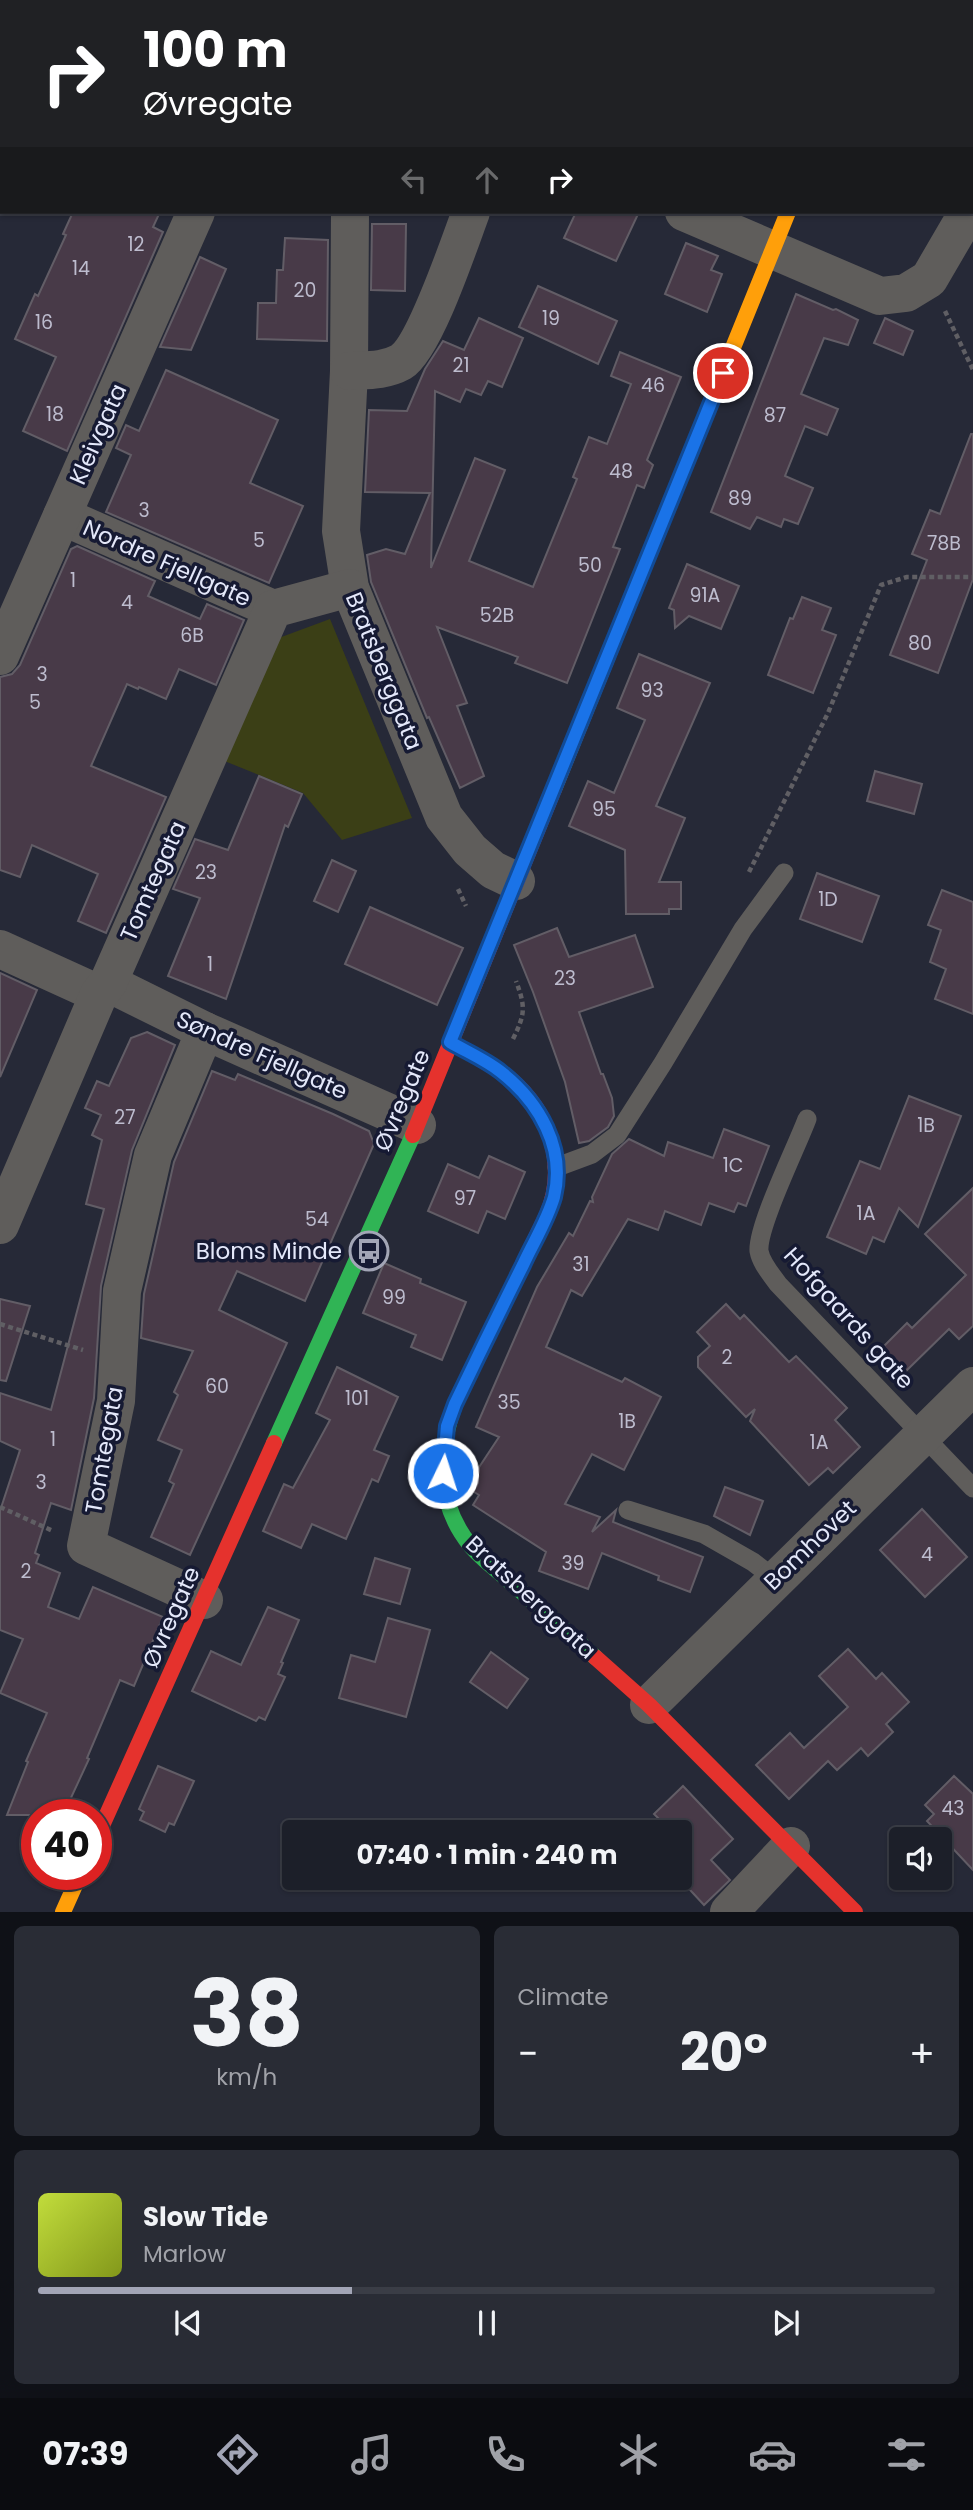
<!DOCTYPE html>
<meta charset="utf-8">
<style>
:root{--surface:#1c1f29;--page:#292c35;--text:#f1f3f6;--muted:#a0a2a8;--line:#3a3d46;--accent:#a2a5b6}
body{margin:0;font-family:Poppins,sans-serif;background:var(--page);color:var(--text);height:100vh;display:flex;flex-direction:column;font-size:26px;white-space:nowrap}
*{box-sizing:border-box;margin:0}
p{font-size:23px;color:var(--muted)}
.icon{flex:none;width:38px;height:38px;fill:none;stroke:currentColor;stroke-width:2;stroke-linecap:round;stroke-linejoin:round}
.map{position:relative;height:1912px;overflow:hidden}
.drawer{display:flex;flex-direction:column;gap:14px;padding:14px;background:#0f1117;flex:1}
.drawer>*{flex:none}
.guide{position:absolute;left:0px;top:0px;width:973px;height:214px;box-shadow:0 2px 5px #0004,0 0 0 2px var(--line);background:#202124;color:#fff;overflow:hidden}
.controls{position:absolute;left:889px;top:1827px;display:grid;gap:14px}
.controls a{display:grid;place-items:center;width:63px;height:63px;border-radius:7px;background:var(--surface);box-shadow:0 2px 5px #0004,0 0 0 2px var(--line);font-size:35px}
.speed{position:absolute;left:21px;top:1799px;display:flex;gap:14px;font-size:35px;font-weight:700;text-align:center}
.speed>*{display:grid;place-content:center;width:91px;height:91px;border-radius:50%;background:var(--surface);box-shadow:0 2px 5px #0004,0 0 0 2px var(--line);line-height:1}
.speed .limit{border:10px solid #d22;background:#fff;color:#111}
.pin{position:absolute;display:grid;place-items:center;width:60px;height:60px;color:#fff;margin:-30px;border:4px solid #fff;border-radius:50%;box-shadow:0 2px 7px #0007}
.me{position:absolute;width:77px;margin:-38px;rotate:4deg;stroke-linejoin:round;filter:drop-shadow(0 0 5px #0008)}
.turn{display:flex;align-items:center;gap:24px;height:147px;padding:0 28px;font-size:32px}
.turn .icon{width:91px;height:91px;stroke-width:2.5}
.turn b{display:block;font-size:49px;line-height:60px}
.lanes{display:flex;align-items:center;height:66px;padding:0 28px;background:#0003;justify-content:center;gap:35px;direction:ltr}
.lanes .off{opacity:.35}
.big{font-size:52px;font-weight:700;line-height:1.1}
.drawer .widget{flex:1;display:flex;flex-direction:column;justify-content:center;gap:10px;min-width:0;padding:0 24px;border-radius:10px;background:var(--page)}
.drawer .dial{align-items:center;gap:0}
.dial b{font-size:91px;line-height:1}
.song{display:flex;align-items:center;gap:21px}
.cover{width:84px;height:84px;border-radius:10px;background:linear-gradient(135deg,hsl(70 70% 55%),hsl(70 70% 35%))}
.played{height:7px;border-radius:4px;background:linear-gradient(90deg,var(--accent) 35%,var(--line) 35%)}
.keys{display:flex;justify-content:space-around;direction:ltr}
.heat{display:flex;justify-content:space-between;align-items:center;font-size:38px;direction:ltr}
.drawer .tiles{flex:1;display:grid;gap:14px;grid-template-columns:1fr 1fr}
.widget:last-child{grid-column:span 2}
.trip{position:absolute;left:282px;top:1820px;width:410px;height:70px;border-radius:7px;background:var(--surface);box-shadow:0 2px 5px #0004,0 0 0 2px var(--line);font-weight:700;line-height:70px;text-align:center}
.dock{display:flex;height:112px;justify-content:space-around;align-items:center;background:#0b0c10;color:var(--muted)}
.dock .icon{width:49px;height:49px}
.dock .active{color:var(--accent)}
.dock b{font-size:32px;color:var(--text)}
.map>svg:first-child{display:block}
.education{fill:#362733}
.green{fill:#3b3f16}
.building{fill:#483a48;stroke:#625d66;stroke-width:2}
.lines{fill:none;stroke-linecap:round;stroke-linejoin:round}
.path{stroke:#605f64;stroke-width:4.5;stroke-dasharray:5 3.5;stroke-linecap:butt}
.lane{stroke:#5f5d5b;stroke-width:19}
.street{stroke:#5f5d5b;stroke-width:38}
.fast{stroke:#30b455;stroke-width:16}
.slow{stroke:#ff9f0a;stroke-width:16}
.jam{stroke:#e5322d;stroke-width:16}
.route-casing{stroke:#114b97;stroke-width:18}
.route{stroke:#1a73e8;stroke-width:12}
.labels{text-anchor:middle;stroke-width:7;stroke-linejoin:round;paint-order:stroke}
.number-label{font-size:19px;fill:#bdbcce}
.street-label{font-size:23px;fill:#e4e8fa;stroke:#161a33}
.poi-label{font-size:23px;fill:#e4e8fa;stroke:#161a33;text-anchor:end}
</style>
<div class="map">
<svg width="973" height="1912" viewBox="0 0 973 1912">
<rect width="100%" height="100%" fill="#262937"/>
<!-- education -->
<polygon class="education" points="590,0 842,0 589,2"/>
<!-- green -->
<polygon class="green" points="330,619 412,818 342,840 303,793 222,760 276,639"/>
<!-- building -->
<g class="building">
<polygon points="73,212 160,212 153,227 163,232 67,451 23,431 56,357 15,339 35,294 38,296 66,235 63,234"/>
<polygon points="576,212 639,212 616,261 564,238"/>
<polygon points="372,224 406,224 405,291 371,290"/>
<polygon points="285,238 328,240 327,341 257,339 258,303 276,303 277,270 283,270"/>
<polygon points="686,243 718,256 711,270 722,274 707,312 665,294"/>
<polygon points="200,257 226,269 191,350 160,347"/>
<polygon points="538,286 617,321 598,364 519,327"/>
<polygon points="796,294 833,310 836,309 858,320 848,345 824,338 801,394 838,409 827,435 805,426 785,476 813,488 798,524 784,519 781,527 757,517 750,529 711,512"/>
<polygon points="479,318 523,338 502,387 488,381 481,395 466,389 460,402 435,391 431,568 475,458 505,470 469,561 533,587 577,479 573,477 589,437 607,444 631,384 611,376 620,352 681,377 647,460 653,465 644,488 637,485 613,547 620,549 567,683 515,663 518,657 437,627 467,703 457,706 484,776 460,788 429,717 427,718 371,582 367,555 386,549 405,554 430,493 365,492 369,410 407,411 425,369 443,341 464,350"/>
<polygon points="885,318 913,331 903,355 874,343"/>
<polygon points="166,370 278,420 250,483 303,506 269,583 106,512 131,455 116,448 126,425 139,431"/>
<polygon points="971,434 973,434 973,579 938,673 890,655 927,560 912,554 930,510 940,514"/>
<polygon points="77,546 155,581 148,596 200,619 207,604 244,620 216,685 179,669 166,699 139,687 138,689 127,684 91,766 166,797 106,933 78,921 98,874 32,845 20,877 0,870 0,677 12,674 20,665 71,549"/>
<polygon points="687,564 739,586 721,629 689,616 675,628 674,610 669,608"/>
<polygon points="802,597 831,608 822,630 836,635 813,693 768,675 790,618 793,619"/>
<polygon points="639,654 710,683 656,806 685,818 659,882 681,882 681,909 669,909 669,914 626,914 625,850 569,826 588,781 614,793 645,720 617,708"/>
<polygon points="875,771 922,784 914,814 867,801"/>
<polygon points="259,776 302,794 288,827 285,825 226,999 168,976 200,898 173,889 195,839 228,850"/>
<polygon points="332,860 356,871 338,912 314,901"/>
<polygon points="817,873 879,896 862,942 800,919"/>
<polygon points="942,890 973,902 973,1014 935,999 946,969 930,962 941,930 928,925"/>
<polygon points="370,907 463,948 437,1005 345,964"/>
<polygon points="557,928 569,957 635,935 653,987 579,1012 601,1074 603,1074 612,1098 614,1116 608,1127 589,1141 579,1143 565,1082 533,992 514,945"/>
<polygon points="0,973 37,990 0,1077"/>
<polygon points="147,1032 175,1045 132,1150 101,1286 94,1398 71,1510 51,1503 35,1553 39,1555 36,1563 60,1573 48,1607 79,1619 93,1587 163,1617 134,1686 120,1680 87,1758 89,1759 63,1815 7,1815 28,1762 26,1761 47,1713 0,1693 23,1639 0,1630 0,1511 20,1450 0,1441 0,1393 51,1410 104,1209 86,1204 102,1140 92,1135 101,1115 85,1108 97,1081 109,1086 131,1038"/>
<polygon points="212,1071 235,1080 238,1074 333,1114 369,1131 374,1144 305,1301 237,1271 219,1310 287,1343 190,1555 151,1537 174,1484 169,1481 182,1450 158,1440 178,1395 174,1392 193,1351 141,1338 144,1294 174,1162"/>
<polygon points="909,1096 961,1116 918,1227 899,1208 884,1242 873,1237 866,1254 827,1237 860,1161 880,1169"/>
<polygon points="724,1129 769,1146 746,1206 738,1203 734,1212 709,1203 701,1225 665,1211 658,1230 628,1219 582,1296 571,1290 546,1347 622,1382 625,1378 661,1397 624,1470 592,1454 565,1504 600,1517 592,1532 616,1510 613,1522 703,1557 690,1592 658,1580 659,1576 602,1553 588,1589 539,1571 546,1552 473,1505 479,1495 466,1487 499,1437 476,1427 537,1287 569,1233 573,1236 590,1201 593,1202 592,1197 612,1154 629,1139 664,1156 668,1142 713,1158"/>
<polygon points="489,1156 525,1172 505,1219 487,1211 478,1233 428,1211 448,1164 479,1178"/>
<polygon points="973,1188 973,1326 959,1339 949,1329 905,1372 882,1348 907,1323 912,1328 966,1275 925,1234"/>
<polygon points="384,1263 421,1279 420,1283 466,1302 442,1360 411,1347 416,1335 363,1313"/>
<polygon points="0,1299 30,1306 6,1381 0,1380"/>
<polygon points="726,1304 740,1319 744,1315 789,1362 796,1356 847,1408 835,1420 860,1447 833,1473 828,1468 809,1485 750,1421 755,1409 746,1417 698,1367 698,1357 710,1346 697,1332"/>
<polygon points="337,1367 398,1397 374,1450 389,1456 378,1482 372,1479 346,1539 312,1524 301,1548 263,1531 284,1484 293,1488 330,1420 316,1413"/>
<polygon points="725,1487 763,1501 750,1535 714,1516"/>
<polygon points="922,1509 967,1557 925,1597 880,1550"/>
<polygon points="375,1558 410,1569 400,1604 364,1594"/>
<polygon points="268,1607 299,1620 281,1662 283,1663 278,1674 285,1677 265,1720 259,1717 256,1721 192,1691 211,1651 241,1665"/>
<polygon points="388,1618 430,1630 406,1717 339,1698 351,1655 375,1662"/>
<polygon points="848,1649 876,1679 882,1673 909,1702 886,1724 893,1732 868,1756 861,1748 837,1770 828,1761 789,1799 756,1765 790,1733 804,1748 848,1707 819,1676"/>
<polygon points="491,1652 528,1679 507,1708 470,1682"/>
<polygon points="158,1766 194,1781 174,1825 169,1823 165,1832 140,1820 144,1812 139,1809"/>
<polygon points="954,1776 973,1794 973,1870 927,1821 934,1814 925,1805"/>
<polygon points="683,1786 733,1839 711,1860 730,1880 704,1905 679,1878 679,1832 672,1832 654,1814"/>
</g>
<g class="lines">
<!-- path -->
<g class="path">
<polyline points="427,2 427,0"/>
<polyline points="945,311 973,370"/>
<polyline points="749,872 828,713 881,585 907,577 973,577"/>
<polyline points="458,889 466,906"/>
<path d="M513,1039c12,-25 13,-31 3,-58"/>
<polyline points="0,1324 83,1350"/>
<polyline points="0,1507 53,1531"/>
</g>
<!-- lane -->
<g class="lane">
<path d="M807,1119c-10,27 -50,108 -48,132 2,12 12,23 19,33l195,204"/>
<polyline points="557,1167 592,1154 617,1135 663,1063 743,929 784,873"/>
<polyline points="628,1510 704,1534 753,1562 775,1579"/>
</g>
<!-- street -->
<g class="street">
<polyline points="289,2 290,0"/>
<polyline points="355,2 355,0"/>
<polyline points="556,2 557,0"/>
<polyline points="350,212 349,371 341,531 350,588 444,817 470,850 493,870 516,881"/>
<polyline points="684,212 880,296 906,293 929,279 968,212"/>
<path d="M349,371c18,-1 36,0 52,-9 24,-15 59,-121 70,-150"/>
<polyline points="62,516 273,609"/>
<polyline points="0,656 196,212"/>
<polyline points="0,949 99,994"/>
<polyline points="108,983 205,1031 417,1125"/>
<polyline points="0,1225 99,994 108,983 273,609 350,588"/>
<polyline points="204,1600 86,1546 116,1401 122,1291 153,1155 205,1031"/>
<polyline points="649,1705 973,1386"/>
<polyline points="729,1912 791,1846"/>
</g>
<!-- fast -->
<g class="fast">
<path d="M456,1402c-19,48 -20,101 14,143 12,15 30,27 44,40 27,24 54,48 81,72"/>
<polyline points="274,1443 413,1135"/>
</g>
<!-- slow -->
<g class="slow">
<polyline points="554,789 788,212"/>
<polyline points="63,1912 80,1874"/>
</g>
<!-- jam -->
<g class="jam">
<polyline points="873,2 874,0"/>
<path d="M450,1042c20,11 42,22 60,37 40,34 58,87 37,136l-91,187"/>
<polyline points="413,1135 554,789"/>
<polyline points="595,1657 649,1705 855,1912"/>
<polyline points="96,1839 274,1443"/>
</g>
</g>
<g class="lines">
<defs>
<path id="route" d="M443,1473l4,-47 8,-22c22,-46 45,-93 68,-139 10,-22 24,-44 31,-68 12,-49 -15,-95 -53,-125 -15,-12 -34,-20 -51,-30l273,-669"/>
</defs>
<!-- route casing -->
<use href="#route" class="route-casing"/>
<!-- route -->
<use href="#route" class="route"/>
</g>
<!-- icons -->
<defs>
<symbol id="bus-ring" viewBox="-11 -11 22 22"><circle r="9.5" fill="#161a33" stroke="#a2a5b6" stroke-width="1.5"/><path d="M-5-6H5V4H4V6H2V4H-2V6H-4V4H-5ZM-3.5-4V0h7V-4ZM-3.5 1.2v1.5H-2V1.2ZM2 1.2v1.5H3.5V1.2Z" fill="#a2a5b6"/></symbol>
</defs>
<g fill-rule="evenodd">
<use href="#bus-ring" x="347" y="1229" width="44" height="44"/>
</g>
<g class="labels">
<!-- number labels -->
<g class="number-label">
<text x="136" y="251">12</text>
<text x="81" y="275">14</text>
<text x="305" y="297">20</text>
<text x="551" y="325">19</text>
<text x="44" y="329">16</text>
<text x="461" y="372">21</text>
<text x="653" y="392">46</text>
<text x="55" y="421">18</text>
<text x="775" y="422">87</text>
<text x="621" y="478">48</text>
<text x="740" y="505">89</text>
<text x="144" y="517">3</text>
<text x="259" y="547">5</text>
<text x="944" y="550">78B</text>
<text x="590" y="572">50</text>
<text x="73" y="587">1</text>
<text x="705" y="602">91A</text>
<text x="127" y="609">4</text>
<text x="497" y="622">52B</text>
<text x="192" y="642">6B</text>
<text x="920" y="650">80</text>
<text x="42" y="681">3</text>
<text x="652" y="697">93</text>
<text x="35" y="709">5</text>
<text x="604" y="816">95</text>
<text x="206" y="879">23</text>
<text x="828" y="906">1D</text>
<text x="210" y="971">1</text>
<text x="565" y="985">23</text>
<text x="125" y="1124">27</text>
<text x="926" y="1132">1B</text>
<text x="733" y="1172">1C</text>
<text x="465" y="1205">97</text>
<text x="866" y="1220">1A</text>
<text x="317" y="1226">54</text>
<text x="581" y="1271">31</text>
<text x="394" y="1304">99</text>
<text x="727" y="1364">2</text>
<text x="217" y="1393">60</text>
<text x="357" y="1405">101</text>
<text x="509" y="1409">35</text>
<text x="627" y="1428">1B</text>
<text x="53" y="1446">1</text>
<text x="819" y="1449">1A</text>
<text x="41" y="1489">3</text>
<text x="927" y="1561">4</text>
<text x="573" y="1570">39</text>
<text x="26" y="1578">2</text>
<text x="953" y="1815">43</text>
</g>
<!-- street labels -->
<g class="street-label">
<text transform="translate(98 434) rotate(-66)" y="8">Kleivgata</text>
<text transform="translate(167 563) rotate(24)" y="8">Nordre Fjellgate</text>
<text transform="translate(384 671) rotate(68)" y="8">Bratsberggata</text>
<text transform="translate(153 881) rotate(-66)" y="8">Tomtegata</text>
<text transform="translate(262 1055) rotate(24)" y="8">Søndre Fjellgate</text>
<text transform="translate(402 1100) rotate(-67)" y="8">Øvregate</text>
<text transform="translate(849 1318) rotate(48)" y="8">Hofgaards gate</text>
<text transform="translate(104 1450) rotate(-80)" y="8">Tomtegata</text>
<text transform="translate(810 1545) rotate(-44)" y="8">Bomhovet</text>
<text transform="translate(531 1597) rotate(43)" y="8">Bratsberggata</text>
<text transform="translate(171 1617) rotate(-66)" y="8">Øvregate</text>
</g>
<!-- poi labels -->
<g class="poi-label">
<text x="342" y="1259">Bloms Minde</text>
</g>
</g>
</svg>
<div class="controls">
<a><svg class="icon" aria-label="sound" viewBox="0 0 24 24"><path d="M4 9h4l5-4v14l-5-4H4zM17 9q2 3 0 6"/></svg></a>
</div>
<div class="speed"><div class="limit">40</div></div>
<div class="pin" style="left:723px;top:373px;background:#d93025"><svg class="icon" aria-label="arrive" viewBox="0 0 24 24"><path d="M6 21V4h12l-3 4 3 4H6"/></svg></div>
<svg class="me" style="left:443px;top:1473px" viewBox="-20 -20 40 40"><circle r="17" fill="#1a73e8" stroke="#fff" stroke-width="3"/><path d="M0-11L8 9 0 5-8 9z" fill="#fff"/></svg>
<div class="trip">07:40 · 1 min · 240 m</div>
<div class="guide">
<div class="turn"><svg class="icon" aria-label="right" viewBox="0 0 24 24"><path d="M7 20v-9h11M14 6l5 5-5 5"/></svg><div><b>100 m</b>Øvregate</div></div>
<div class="lanes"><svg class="icon off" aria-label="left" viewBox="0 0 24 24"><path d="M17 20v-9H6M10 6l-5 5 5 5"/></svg><svg class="icon off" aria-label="ahead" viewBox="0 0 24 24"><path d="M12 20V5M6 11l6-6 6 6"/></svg><svg class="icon" aria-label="right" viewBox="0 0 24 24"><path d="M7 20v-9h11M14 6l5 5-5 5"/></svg></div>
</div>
</div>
<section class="drawer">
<div class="tiles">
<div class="widget dial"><b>38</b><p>km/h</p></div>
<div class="widget"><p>Climate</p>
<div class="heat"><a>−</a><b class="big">20°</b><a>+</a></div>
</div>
<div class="widget">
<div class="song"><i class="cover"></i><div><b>Slow Tide</b><p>Marlow</p></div></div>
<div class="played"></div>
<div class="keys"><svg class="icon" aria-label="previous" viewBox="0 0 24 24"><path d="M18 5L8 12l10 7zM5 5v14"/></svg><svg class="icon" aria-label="pause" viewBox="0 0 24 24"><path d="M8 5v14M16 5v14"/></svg><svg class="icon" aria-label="next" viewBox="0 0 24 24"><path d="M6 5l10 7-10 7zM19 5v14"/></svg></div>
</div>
</div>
</section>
<nav class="dock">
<b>07:39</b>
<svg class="icon active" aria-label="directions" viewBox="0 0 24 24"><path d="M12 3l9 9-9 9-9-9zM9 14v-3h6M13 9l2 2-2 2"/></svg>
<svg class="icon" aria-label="music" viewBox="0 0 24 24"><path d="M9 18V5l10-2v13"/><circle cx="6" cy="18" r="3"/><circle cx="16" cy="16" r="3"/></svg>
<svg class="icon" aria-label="phone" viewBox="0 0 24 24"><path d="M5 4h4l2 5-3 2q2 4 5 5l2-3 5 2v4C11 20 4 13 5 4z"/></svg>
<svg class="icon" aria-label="climate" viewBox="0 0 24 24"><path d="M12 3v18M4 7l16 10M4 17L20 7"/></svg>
<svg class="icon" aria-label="car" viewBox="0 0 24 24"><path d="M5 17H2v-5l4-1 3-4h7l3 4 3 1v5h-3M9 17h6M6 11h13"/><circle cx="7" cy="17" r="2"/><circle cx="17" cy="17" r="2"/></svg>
<svg class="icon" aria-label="filters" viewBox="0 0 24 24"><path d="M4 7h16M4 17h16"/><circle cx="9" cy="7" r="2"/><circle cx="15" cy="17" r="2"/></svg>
</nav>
